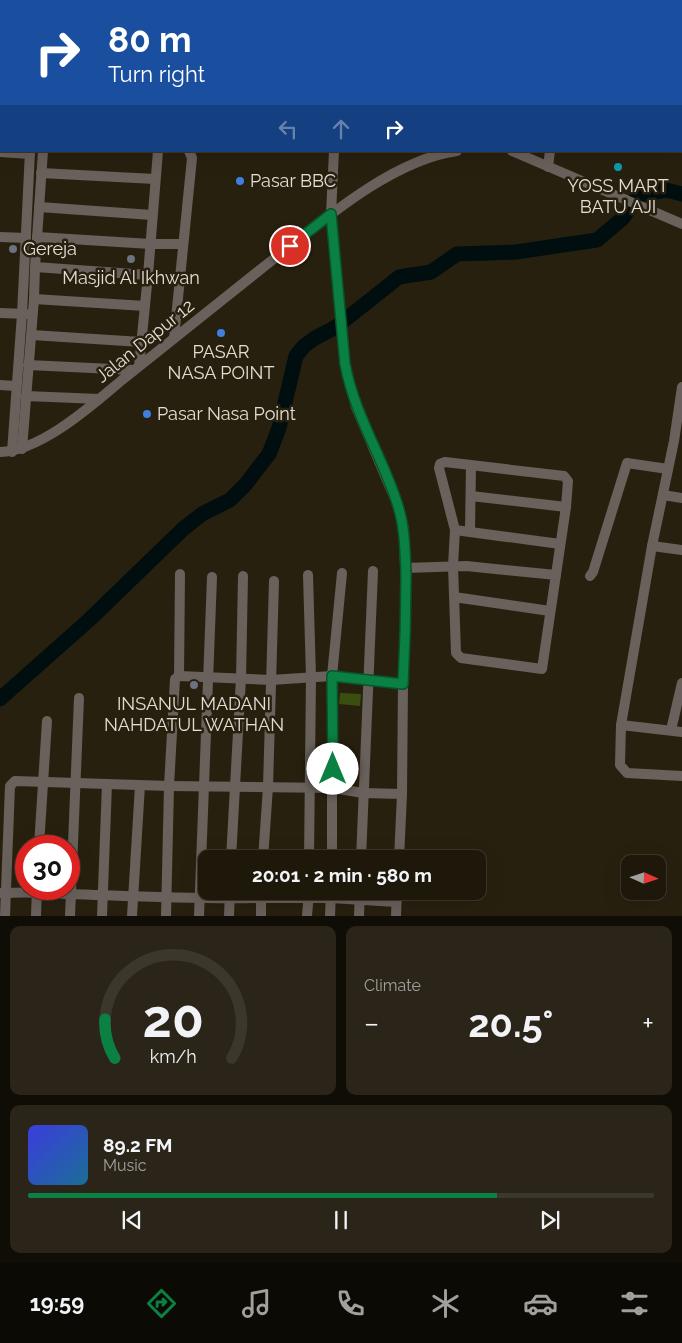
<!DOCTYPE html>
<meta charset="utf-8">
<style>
:root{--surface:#1e180b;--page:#2b2519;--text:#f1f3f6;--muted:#a1a09d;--line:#3c372c;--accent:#0b8043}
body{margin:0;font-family:Raleway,sans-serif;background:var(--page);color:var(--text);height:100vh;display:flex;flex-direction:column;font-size:19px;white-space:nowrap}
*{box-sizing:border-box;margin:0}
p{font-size:16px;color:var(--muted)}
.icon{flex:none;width:28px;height:28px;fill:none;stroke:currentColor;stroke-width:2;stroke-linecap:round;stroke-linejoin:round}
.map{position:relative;height:916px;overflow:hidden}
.sheet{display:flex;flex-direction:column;gap:10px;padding:10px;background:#100d06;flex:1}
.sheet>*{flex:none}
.banner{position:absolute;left:0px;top:0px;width:682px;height:152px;box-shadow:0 5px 20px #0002,0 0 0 1px var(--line);background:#1a4fa0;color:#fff;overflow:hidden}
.needle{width:32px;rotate:93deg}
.buttons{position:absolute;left:621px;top:855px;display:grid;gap:10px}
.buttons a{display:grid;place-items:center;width:45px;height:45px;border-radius:10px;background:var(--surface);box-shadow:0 5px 20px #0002,0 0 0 1px var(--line);font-size:25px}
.speed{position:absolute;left:15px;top:835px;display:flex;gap:10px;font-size:25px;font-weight:700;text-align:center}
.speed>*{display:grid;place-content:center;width:65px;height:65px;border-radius:50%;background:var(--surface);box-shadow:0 5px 20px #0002,0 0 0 1px var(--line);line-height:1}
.speed .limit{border:8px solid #d22;background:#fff;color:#111}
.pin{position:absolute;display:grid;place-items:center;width:42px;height:42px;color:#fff;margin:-21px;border:2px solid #fff;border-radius:50%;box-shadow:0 1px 5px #0007}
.me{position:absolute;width:55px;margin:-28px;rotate:0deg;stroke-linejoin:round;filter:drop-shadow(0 0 4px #0008)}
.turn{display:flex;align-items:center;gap:18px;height:105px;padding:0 25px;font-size:22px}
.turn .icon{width:65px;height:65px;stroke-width:2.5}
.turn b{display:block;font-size:35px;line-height:42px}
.lanes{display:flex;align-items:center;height:48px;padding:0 25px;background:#0003;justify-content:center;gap:25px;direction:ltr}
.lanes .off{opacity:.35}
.big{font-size:38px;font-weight:700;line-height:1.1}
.sheet .card{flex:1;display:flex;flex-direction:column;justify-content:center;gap:8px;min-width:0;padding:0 18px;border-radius:10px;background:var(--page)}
.sheet .dial{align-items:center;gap:0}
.dial svg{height:130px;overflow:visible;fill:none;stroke:var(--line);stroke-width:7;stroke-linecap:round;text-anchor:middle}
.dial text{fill:var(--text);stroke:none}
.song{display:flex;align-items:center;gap:15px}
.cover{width:60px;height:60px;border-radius:8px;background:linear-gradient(135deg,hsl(240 70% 55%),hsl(200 70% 35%))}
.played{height:5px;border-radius:2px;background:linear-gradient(90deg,var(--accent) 75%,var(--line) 75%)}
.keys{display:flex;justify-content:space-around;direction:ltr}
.heat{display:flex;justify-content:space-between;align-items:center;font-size:28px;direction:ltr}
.sheet .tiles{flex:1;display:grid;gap:10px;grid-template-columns:1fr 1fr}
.card:last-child{grid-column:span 2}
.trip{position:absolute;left:198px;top:850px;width:288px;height:50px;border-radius:10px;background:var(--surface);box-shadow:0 5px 20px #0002,0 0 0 1px var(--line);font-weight:700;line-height:50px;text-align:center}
.tabs{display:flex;height:80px;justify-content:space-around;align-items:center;background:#0c0a04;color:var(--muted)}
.tabs .icon{width:35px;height:35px}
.tabs .selected{color:var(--accent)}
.tabs b{font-size:22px;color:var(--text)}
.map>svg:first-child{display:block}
.green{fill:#384f0f}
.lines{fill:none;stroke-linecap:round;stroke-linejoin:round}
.river{stroke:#010e10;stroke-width:15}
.minor{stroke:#69615b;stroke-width:10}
.route-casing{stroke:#07532c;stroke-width:12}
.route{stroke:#0b8043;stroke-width:9}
.culture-dot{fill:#0f9aa8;stroke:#28200f;stroke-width:2}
.shop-dot{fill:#3f7fe0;stroke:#28200f;stroke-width:2}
.worship-dot{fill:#6b7280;stroke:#28200f;stroke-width:2}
.labels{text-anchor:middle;stroke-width:5;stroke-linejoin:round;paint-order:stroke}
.poi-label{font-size:18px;fill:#e3ded3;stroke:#28200f}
.street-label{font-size:18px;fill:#e3ded3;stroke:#28200f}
</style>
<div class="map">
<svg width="682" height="916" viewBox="0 0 682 916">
<rect width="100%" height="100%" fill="#28200f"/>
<!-- green -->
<polygon class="green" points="340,693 361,694 360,706 339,704"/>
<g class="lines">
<!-- river -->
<polyline class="river" points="0,699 89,620 183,529 202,514 230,500 245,485 269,454 279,428 296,356 304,346 315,338 336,327 399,277 431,272 457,254 516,252 597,240 623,218 638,195 666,190 682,194"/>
<!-- minor -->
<g class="minor">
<polyline points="350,0 392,1"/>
<polyline points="4,1 4,0"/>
<polyline points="41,1 41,0"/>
<polyline points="121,1 121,0"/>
<polyline points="171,1 171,0"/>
<polyline points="218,1 219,0"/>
<polyline points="338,1 338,0"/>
<polyline points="441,1 441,0"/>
<polyline points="561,1 561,0"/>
<polyline points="0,54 1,36"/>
<polyline points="334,151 331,214 345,364 356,407 398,506 404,529 406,600 403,684 402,794 399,859"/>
<polyline points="512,151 682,224"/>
<polyline points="0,152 30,154"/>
<polyline points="548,167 550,151"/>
<polyline points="41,173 155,179"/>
<polyline points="39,207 152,215"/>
<polyline points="0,237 26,238"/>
<polyline points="37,237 151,244 183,244"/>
<polyline points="35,267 148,275"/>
<polyline points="34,299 145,306"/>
<polyline points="0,313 27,314"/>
<polyline points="32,335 141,342"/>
<polyline points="174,338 192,158 189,151"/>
<polyline points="28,365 134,370"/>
<polyline points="139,366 148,275 158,151"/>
<polyline points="0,385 16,386"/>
<polyline points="682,387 674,441 652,546 621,725 620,765 627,773 682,776"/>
<polyline points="26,396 99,399"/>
<polyline points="22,449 34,299 35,267 43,151"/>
<path d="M0,452c41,-1 91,-46 122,-72 46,-37 93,-74 139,-111 53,-41 128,-109 196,-118"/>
<polyline points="12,452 22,314 30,151"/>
<polygon points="445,462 564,476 568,481 566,507 542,669 461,658 456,653 453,566 455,530 439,468 440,464"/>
<polyline points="663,495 682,498"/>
<polyline points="471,496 566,507"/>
<polyline points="455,530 560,544"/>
<polyline points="470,531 471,466"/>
<polyline points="652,546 682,550"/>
<polyline points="405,568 466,566 556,575"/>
<polyline points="308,575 311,677 309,859"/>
<polyline points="590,576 593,572 627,463 668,469"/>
<polyline points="454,597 550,611"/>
<polyline points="179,676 271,680 332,676 403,684"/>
<polyline points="621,725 682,732"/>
<polyline points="671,730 682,683"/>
<polyline points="39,846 47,721"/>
<polyline points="231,859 241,678 243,576"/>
<polyline points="263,859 268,787 274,581"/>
<polyline points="332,859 332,676 342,573"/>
<polyline points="361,859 373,571"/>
<path d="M1,893c13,0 25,-1 38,0 74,2 148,7 222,5v-7"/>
<polyline points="5,916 10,786 15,781 169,786 333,788 363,793 402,794"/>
<polyline points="36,916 37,889"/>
<polyline points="70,916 79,698"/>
<polyline points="102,916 107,784"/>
<polyline points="132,916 140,785"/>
<polyline points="166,916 169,786 175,679 179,676 180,574"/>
<polyline points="199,916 212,577"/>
<polyline points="229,916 230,891"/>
<polyline points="261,916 261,898 331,898 396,902"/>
<polyline points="307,916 309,892"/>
<polyline points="330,916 331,891"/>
<polyline points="359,916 360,891"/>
<polyline points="396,916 397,891"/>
</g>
</g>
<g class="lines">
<defs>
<path id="route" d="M290,246l41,-32 14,150c10,53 38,93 53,142 7,22 7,45 8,68 0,36 -1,73 -3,110l-71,-8 1,93"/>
</defs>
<!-- route casing -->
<use href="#route" class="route-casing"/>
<!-- route -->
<use href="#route" class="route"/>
</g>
<!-- markers -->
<circle class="culture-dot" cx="618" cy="167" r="5"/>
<g class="shop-dot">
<circle cx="240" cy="181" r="5"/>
<circle cx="221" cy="333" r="5"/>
<circle cx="147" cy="414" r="5"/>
</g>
<g class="worship-dot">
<circle cx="13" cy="249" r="5"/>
<circle cx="131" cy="259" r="5"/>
<circle cx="194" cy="685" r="5"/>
</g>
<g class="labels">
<!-- poi labels -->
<g class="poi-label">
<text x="250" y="187" text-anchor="start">Pasar BBC</text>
<text x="618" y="192">YOSS MART<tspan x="618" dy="21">BATU AJI</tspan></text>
<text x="23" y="255" text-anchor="start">Gereja</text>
<text x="131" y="284">Masjid Al Ikhwan</text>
<text x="221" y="358">PASAR<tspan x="221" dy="21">NASA POINT</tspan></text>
<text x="157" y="420" text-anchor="start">Pasar Nasa Point</text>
<text x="194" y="710">INSANUL MADANI<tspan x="194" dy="21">NAHDATUL WATHAN</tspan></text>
</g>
<!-- street labels -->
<g class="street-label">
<text transform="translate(145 341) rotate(-39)" y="6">Jalan Dapur 12</text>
</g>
</g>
</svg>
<div class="buttons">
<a><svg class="needle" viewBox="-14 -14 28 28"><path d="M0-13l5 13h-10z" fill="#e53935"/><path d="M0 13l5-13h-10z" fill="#a1a09d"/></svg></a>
</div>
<div class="speed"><div class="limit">30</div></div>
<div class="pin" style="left:290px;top:246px;background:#d93025"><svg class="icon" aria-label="arrive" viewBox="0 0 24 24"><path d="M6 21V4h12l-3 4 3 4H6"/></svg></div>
<svg class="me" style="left:333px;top:769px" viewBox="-20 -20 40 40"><circle r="19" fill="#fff"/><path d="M0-13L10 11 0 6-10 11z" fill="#0b8043"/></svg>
<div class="trip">20:01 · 2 min · 580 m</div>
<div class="banner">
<div class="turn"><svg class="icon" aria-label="right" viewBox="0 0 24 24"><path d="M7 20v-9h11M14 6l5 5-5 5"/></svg><div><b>80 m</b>Turn right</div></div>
<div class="lanes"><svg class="icon off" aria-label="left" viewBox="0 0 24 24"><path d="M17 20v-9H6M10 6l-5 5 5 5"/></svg><svg class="icon off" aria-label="ahead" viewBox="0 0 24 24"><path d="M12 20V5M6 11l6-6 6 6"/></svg><svg class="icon" aria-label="right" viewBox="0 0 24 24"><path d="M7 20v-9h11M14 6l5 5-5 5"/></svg></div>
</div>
</div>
<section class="sheet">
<div class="tiles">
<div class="card dial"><svg viewBox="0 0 100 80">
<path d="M14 69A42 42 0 1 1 86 69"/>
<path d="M14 69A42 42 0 0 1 8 45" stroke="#0b8043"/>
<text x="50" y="56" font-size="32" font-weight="700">20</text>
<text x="50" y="72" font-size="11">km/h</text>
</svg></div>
<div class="card"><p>Climate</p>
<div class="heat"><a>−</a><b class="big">20.5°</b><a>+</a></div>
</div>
<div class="card">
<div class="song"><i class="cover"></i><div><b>89.2 FM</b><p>Music</p></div></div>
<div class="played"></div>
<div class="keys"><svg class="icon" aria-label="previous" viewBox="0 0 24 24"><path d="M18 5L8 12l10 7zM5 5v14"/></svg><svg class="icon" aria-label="pause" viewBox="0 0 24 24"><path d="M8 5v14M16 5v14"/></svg><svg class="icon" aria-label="next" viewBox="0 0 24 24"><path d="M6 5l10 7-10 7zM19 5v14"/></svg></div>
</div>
</div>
</section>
<nav class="tabs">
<b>19:59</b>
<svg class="icon selected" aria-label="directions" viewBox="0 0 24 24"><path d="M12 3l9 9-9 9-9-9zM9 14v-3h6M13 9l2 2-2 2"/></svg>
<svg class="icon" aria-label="music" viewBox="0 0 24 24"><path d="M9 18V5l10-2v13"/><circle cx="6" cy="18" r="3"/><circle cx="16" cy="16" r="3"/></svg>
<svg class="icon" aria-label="phone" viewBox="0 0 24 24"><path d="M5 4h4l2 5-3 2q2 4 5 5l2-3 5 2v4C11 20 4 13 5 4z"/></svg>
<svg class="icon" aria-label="climate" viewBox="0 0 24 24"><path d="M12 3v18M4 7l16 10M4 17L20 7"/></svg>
<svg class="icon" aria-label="car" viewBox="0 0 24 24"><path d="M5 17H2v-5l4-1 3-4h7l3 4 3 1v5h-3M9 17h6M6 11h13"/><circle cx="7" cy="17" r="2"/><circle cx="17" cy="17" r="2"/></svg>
<svg class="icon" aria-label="filters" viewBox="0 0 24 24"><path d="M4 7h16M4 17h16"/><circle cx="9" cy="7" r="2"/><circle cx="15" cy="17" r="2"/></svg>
</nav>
